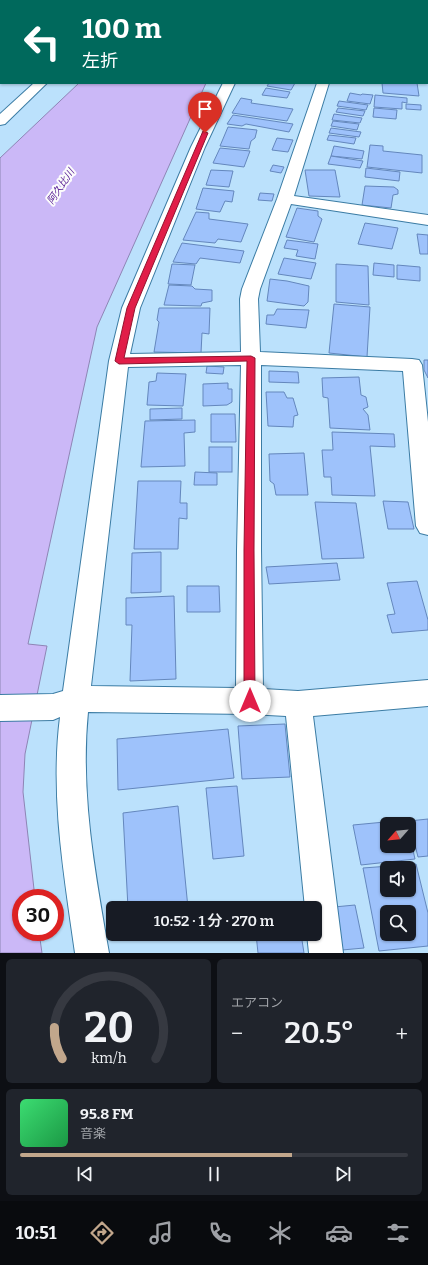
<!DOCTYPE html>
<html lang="ja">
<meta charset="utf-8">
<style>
:root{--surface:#171b24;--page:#20242c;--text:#f1f3f6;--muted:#9ea1a6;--line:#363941;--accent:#c2a78c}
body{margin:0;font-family:Bitter,"Noto Sans JP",serif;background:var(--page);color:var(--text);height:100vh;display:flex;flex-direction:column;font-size:15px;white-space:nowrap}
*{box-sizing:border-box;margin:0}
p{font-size:13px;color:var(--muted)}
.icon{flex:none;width:22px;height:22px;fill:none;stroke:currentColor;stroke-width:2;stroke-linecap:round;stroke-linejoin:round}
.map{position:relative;height:953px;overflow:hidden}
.side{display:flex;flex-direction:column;gap:6px;padding:6px;background:#0d0f14;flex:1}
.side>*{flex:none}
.top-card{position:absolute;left:0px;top:0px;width:428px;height:84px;box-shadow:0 1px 3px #0004;background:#00695c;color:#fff;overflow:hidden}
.needle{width:26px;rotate:243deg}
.controls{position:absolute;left:380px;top:817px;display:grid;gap:8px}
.controls a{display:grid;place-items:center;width:36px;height:36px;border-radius:6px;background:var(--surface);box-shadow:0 1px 3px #0004;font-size:20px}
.speed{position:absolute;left:12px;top:889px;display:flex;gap:8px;font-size:20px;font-weight:700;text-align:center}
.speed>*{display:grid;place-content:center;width:52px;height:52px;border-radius:50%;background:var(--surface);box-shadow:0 1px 3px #0004;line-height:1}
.speed .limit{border:6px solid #d22;background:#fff;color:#111}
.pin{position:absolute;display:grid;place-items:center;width:34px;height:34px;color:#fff;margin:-41px -17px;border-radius:50% 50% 50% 0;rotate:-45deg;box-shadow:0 0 4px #0007}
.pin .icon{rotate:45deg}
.me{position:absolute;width:44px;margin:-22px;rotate:0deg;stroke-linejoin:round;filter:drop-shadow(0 0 3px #0008)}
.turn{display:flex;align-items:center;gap:14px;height:84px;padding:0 16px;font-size:18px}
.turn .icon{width:52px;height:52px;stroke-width:2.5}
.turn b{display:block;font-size:28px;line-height:34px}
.big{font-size:30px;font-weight:600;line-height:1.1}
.side .tile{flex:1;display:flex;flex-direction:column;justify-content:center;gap:6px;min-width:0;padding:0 14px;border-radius:6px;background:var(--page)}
.side .dial{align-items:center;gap:0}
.dial svg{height:104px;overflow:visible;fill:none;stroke:var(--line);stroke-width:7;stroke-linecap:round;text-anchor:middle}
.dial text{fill:var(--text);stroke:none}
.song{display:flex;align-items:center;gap:12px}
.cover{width:48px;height:48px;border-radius:6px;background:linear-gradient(135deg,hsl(140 70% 55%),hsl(140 70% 35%))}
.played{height:4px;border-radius:2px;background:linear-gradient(90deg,var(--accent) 70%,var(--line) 70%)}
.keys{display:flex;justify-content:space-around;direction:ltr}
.heat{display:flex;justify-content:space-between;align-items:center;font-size:22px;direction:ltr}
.side .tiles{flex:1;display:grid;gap:6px;grid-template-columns:1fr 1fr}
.tile:last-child{grid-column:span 2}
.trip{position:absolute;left:106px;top:901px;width:216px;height:40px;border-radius:6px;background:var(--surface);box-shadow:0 1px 3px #0004;font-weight:600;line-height:40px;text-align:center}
.dock{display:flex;height:64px;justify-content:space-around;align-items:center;background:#090b0e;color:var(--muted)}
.dock .icon{width:28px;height:28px}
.dock .on{color:var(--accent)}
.dock b{font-size:18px;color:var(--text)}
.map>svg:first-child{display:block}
.water{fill:#cbb8f7;stroke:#8e85b5}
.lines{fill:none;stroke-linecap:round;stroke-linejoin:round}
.stream{fill:#8e85b5;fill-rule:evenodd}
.building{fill:#9ec2fb;stroke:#6487bd;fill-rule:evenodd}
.minor-casing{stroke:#3b7ca4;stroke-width:2}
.tertiary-casing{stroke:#3b7ca4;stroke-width:2}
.minor{fill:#fff;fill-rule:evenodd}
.tertiary{fill:#fff;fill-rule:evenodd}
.route{fill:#e11d48;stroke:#92132f}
.labels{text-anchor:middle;stroke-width:4;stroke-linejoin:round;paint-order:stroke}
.far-water-label{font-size:10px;font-style:italic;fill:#531992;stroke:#fcfcfc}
</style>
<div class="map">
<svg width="428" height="953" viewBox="0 0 428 953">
<rect width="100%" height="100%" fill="#bbe1fc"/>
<!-- water -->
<polygon class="water" points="79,83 206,83 97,327 28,644 47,646 25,754 23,792 35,898 21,898 21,932 39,932 42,953 0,953 0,158"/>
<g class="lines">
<!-- stream -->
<polygon class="stream" points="36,0 41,0 36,1"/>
</g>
<!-- building -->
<g class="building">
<polygon points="335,0 422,0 422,1 334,1"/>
<polygon points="269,83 295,83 291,90 267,86"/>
<polygon points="382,83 417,83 419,96 383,93"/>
<polygon points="266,88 290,92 287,98 262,95"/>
<polygon points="350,93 361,95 362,94 373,95 370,104 347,101"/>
<polygon points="375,95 407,98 407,103 402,102 402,109 374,107"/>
<polygon points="241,98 252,100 251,103 293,109 287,121 232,113"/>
<polygon points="339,101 368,105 366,110 337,106"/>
<polygon points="406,104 421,105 421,110 406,109"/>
<polygon points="338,108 365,111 363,116 336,112"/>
<polygon points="374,108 397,110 396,119 373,117"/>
<polygon points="334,114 362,118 360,123 332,120"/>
<polygon points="233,115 293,124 289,132 246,124 242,126 227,124"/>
<polygon points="333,121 359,124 357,130 331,126"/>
<polygon points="228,127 257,130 255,138 251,141 249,149 220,146"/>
<polygon points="331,128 361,132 359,137 329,133"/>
<polygon points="329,135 356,138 354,144 327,140"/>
<polygon points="277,138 293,140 288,152 272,150"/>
<polygon points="370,145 383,146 383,151 422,155 422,173 367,167"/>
<polygon points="334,146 364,151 362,159 331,156"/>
<polygon points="220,148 250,151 244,167 213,163"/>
<polygon points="331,156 363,161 360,168 328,164"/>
<polygon points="273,165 284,167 281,173 270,171"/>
<polygon points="366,168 400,172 399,181 365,177"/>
<polygon points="211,170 233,171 229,187 206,185"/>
<polygon points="305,170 335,170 340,197 309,196"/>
<polygon points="365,186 394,187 398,190 398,194 393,195 391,208 362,205"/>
<polygon points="203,188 234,191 232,202 225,201 220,212 196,209"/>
<polygon points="260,193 274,194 272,201 258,200"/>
<polygon points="297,208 318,211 318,216 322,219 314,242 286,237"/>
<polygon points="196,212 209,213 209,219 248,224 241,242 218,239 215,243 183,240"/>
<polygon points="365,223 398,228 392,249 358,244"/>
<polygon points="417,234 428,235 428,254 420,254"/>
<polygon points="287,240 318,244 315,259 296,256 298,250 284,248"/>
<polygon points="182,243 244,251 240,263 200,258 196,264 173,262"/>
<polygon points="284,258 316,263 311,279 278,274"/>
<polygon points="374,263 394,265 394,277 373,275"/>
<polygon points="172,264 195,265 191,285 168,284"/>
<polygon points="336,264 368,266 369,305 336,302"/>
<polygon points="397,265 420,267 420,281 397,279"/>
<polygon points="270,279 287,281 309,286 308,302 304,306 267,301"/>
<polygon points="169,285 192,286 195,289 212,290 212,301 202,303 201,306 164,305"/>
<polygon points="334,304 370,307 367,357 329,353"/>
<polygon points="159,308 210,308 209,334 202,333 201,353 154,352 159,322 157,320"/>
<polygon points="277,309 309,310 306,328 266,324 267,315 274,315"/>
<polygon points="424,360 428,360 428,378 424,370"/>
<polygon points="207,366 224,367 223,374 206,373"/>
<polygon points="269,371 298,372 299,383 269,382"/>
<polygon points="157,373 186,374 183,406 147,405 149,382 156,381"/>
<polygon points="359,377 361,395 366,397 368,407 363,409 368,415 370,430 330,428 328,398 323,397 322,378"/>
<polygon points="228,383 228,389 232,389 232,402 227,405 203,406 203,384"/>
<polygon points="266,392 284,392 287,398 293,398 298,415 294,416 293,427 268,426"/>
<polygon points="182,408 182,419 150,420 150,409"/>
<polygon points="211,414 235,414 236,442 211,442"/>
<polygon points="195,420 195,432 184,433 185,466 141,467 145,421"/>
<polygon points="332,432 394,434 395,447 370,446 375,496 332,495 331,477 324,477 322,450 333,450"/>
<rect x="209" y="447" width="23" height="25"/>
<polygon points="304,453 308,495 276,495 274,484 270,481 269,454"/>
<polygon points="195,472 217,473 217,485 194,485"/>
<polygon points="138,481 181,481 180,503 187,503 187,519 179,518 178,549 134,549"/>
<polygon points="383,501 408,502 414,529 388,529"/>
<polygon points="315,502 356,503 364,558 322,559"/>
<polygon points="161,552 161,592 131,593 132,553"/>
<polygon points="337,563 340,580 269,584 266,567"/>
<polygon points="417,581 428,620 428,630 392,633 387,615 395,614 387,583"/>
<polygon points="187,586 219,586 220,612 187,612"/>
<polygon points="174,596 176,679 130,681 132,625 126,625 126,598"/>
<polygon points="285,724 290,777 242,779 238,726"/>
<polygon points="228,729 234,778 118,790 117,739"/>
<polygon points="237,786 244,856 213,859 206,788"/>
<polygon points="178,806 188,908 128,908 123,813"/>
<polygon points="428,819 428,856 418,857 409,821"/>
<polygon points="406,820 407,824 387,824 387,846 409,846 409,833 415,859 361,865 353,825"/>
<path d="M416,864l12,49v33l-49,5 -16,-83zM387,868h22v22h-22zM387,912h22v22h-22z"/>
<polygon points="355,905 364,948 342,950 334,907"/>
<polygon points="256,934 301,934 304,953 258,953"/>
</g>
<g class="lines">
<defs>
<g id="minor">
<rect x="427" y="33" width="1" height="6"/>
<rect x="427" y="54" width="1" height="8"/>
<path d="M223,83h12l-30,64 -65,161 -10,46 111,-2 -1,-53 2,-10 35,-90 40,-116h12l-35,113 134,19v10l-137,-21 -31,85 -2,10 2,53 152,7 7,1 3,5 6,57v113l-8,-2 -4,-7 -13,-155 -142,-6v185l2,139 35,2 130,-11v26l-115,10 30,237h-34l-2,-19h8v-26h-10l-19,-192 -36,-2 -162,-2c-8,81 7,161 21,241h-34c-11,-78 -25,-157 -15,-236l-7,3 -53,1v-26l53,-1 10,-3 46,-330 13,-53 69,-161zM241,365l-4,185 -1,138 -145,-2 37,-319z"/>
</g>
<polygon id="tertiary" points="34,83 47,83 5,124 0,125 0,114"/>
</defs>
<!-- minor casing -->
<use href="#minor" class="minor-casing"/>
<!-- tertiary casing -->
<use href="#tertiary" class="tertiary-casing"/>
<!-- minor -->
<use href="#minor" class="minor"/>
<!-- tertiary -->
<use href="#tertiary" class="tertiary"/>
</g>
<!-- route -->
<polygon class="route" points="203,131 208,133 135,308 124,358 251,356 255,358 254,550 255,701 254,705 250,706 246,705 244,701 244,550 247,361 119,364 115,361 127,308"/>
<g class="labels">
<!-- far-water labels -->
<g class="far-water-label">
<text transform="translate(60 186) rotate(-56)" y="4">阿久比川</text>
</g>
</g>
</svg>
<div class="controls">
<a><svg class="needle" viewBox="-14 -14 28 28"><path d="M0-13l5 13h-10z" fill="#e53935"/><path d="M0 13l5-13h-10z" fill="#9ea1a6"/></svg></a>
<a><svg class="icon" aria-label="sound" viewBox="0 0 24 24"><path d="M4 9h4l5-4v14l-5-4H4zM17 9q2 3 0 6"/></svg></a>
<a><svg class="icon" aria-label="search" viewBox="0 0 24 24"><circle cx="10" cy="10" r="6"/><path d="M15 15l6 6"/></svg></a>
</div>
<div class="speed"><div class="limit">30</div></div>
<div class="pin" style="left:205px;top:133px;background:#d93025"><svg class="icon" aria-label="arrive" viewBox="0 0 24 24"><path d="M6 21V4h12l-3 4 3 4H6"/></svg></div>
<svg class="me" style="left:250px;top:701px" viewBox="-20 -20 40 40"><circle r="19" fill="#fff"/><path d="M0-13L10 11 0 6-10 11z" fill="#e11d48"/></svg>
<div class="trip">10:52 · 1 分 · 270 m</div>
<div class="top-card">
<div class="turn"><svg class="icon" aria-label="left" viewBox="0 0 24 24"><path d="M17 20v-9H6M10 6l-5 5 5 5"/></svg><div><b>100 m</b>左折</div></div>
</div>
</div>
<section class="side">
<div class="tiles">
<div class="tile dial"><svg viewBox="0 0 100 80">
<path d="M14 69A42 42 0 1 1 86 69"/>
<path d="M14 69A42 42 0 0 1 8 45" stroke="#c2a78c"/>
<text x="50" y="56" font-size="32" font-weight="700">20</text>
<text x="50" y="72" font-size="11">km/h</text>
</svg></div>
<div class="tile"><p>エアコン</p>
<div class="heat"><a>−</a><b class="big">20.5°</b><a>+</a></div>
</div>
<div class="tile">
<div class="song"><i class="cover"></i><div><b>95.8 FM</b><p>音楽</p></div></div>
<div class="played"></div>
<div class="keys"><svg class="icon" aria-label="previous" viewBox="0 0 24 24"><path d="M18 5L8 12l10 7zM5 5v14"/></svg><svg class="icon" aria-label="pause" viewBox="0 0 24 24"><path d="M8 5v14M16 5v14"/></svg><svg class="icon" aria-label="next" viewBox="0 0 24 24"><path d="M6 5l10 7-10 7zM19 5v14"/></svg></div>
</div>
</div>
</section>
<nav class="dock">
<b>10:51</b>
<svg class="icon on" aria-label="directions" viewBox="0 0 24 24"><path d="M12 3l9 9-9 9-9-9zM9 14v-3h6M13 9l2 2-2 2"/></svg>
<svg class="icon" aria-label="music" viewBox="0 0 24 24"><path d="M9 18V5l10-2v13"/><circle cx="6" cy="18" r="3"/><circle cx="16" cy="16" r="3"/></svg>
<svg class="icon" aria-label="phone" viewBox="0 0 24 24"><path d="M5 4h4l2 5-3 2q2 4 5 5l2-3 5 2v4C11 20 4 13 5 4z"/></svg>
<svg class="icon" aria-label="climate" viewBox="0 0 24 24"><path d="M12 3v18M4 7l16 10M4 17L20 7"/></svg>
<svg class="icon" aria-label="car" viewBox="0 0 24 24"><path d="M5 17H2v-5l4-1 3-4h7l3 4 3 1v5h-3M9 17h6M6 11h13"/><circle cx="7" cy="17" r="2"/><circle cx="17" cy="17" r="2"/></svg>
<svg class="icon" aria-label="filters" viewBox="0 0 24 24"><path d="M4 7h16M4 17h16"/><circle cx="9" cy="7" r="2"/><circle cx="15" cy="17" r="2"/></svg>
</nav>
